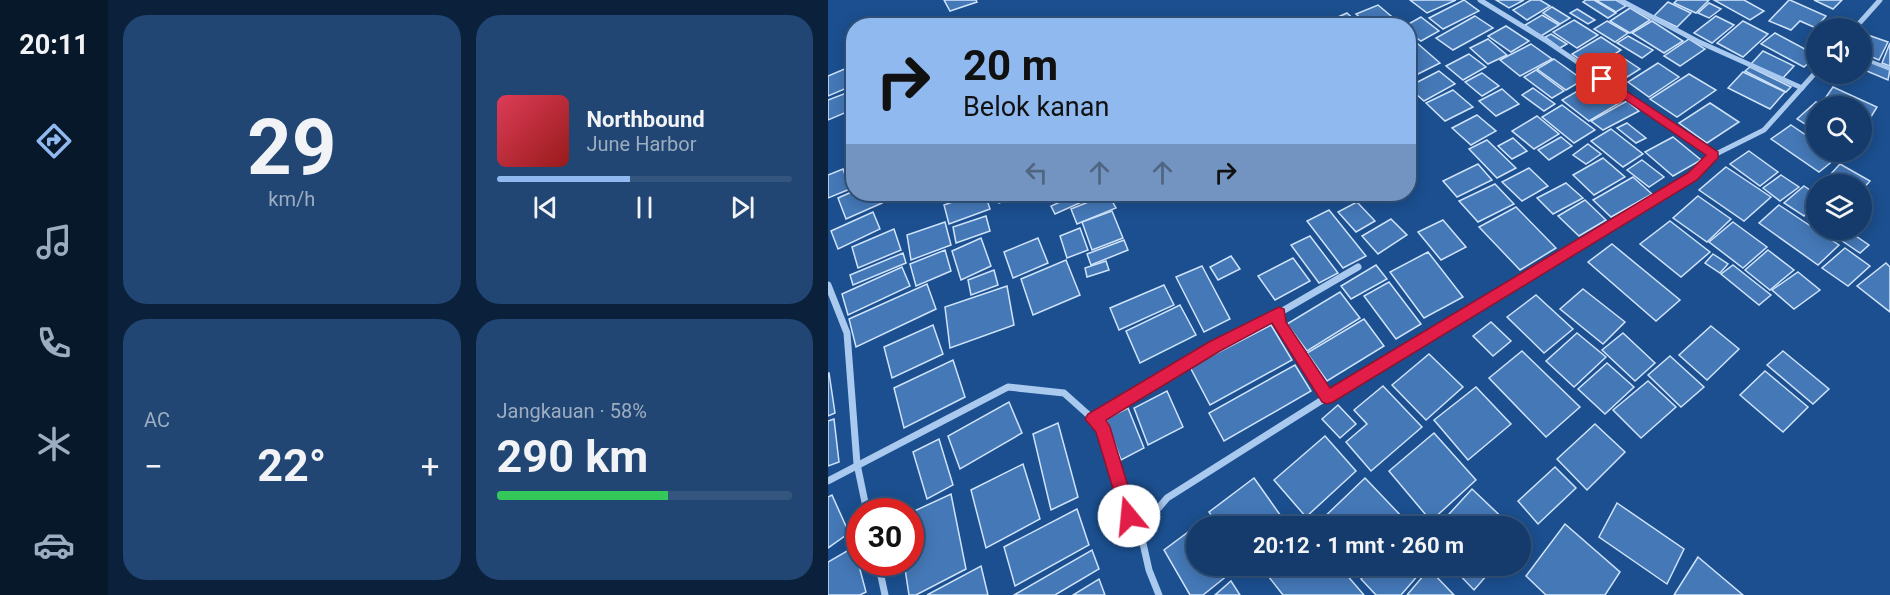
<!DOCTYPE html>
<html lang="id">
<meta charset="utf-8">
<style>
:root{--surface:#143b6b;--page:#214673;--text:#f1f3f6;--muted:#9dadc1;--line:#33557e;--accent:#90b9f0}
body{margin:0;font-family:Roboto,sans-serif;background:var(--page);color:var(--text);height:100vh;display:flex;flex-direction:column;font-size:22px;white-space:nowrap}
*{box-sizing:border-box;margin:0}
p{font-size:20px;color:var(--muted)}
.icon{flex:none;width:33px;height:33px;fill:none;stroke:currentColor;stroke-width:2;stroke-linecap:round;stroke-linejoin:round}
.map{position:relative;flex:1;overflow:hidden}
.details{display:flex;flex-direction:column;gap:15px;padding:15px;background:#0b203b;width:720px}
.details>*{flex:none}
.banner{position:absolute;left:18px;top:18px;width:570px;height:183px;border-radius:24px;box-shadow:0 3px 15px #0003,0 0 0 2px var(--line);background:#90b9f0;color:#111;overflow:hidden}
.tools{position:absolute;left:978px;top:18px;display:grid;gap:12px}
.tools a{display:grid;place-items:center;width:66px;height:66px;border-radius:50%;background:var(--surface);box-shadow:0 3px 15px #0003,0 0 0 2px var(--line);font-size:30px}
.speed{position:absolute;left:18px;top:498px;display:flex;gap:12px;font-size:30px;font-weight:700;text-align:center}
.speed>*{display:grid;place-content:center;width:78px;height:78px;border-radius:50%;background:var(--surface);box-shadow:0 3px 15px #0003,0 0 0 2px var(--line);line-height:1}
.speed .limit{border:9px solid #d22;background:#fff;color:#111}
.pin{position:absolute;display:grid;place-items:center;width:51px;height:51px;color:#fff;margin:-26px;border-radius:12px;box-shadow:0 3px 9px #0006}
.me{position:absolute;width:66px;margin:-33px;rotate:343deg;stroke-linejoin:round;filter:drop-shadow(0 0 4px #0008)}
.turn{display:flex;align-items:center;gap:21px;height:126px;padding:0 18px;font-size:27px}
.turn .icon{width:78px;height:78px;stroke-width:2.5}
.turn b{display:block;font-size:42px;line-height:51px}
.lanes{display:flex;align-items:center;height:57px;padding:0 18px;background:#0003;justify-content:center;gap:30px;direction:ltr}
.lanes .off{opacity:.35}
.big{font-size:45px;font-weight:700;line-height:1.1}
.details .tile{flex:1;display:flex;flex-direction:column;justify-content:center;gap:9px;min-width:0;padding:0 21px;border-radius:24px;background:var(--page)}
.details .dial{align-items:center;gap:0}
.dial b{font-size:78px;line-height:1}
.song{display:flex;align-items:center;gap:18px}
.cover{width:72px;height:72px;border-radius:9px;background:linear-gradient(135deg,hsl(350 70% 55%),hsl(0 70% 35%))}
.played{height:6px;border-radius:3px;background:linear-gradient(90deg,var(--accent) 45%,var(--line) 45%)}
.keys{display:flex;justify-content:space-around;direction:ltr}
.heat{display:flex;justify-content:space-between;align-items:center;font-size:33px;direction:ltr}
.charge{height:9px;border-radius:4px;background:linear-gradient(90deg,#34c759 58%,var(--line) 0)}
.details .tiles{flex:1;display:grid;gap:15px;grid-template-columns:repeat(2,1fr)}
.trip{position:absolute;left:358px;top:516px;width:345px;height:60px;border-radius:30px;background:var(--surface);box-shadow:0 3px 15px #0003,0 0 0 2px var(--line);font-weight:700;line-height:60px;text-align:center}
main{display:flex;flex:1;min-height:0}
.tab-bar{display:flex;flex-direction:column;width:108px;justify-content:space-around;align-items:center;background:#08182b;color:var(--muted)}
.tab-bar .icon{width:42px;height:42px}
.tab-bar .selected{color:var(--accent)}
.tab-bar b{font-size:27px;color:var(--text)}
.map>svg:first-child{display:block}
.building{fill:#4478b7;stroke:#cfe3fa;stroke-width:1.5}
.lines{fill:none;stroke-linecap:round;stroke-linejoin:round}
.service{stroke:#a9c9ee;stroke-width:4}
.minor-far1{stroke:#a9c9ee;stroke-width:5}
.minor{stroke:#a9c9ee;stroke-width:7}
.route{fill:#e11d48;stroke:#92132f;stroke-width:1.5}
</style>
<main>
<nav class="tab-bar">
<b>20:11</b>
<svg class="icon selected" aria-label="directions" viewBox="0 0 24 24"><path d="M12 3l9 9-9 9-9-9zM9 14v-3h6M13 9l2 2-2 2"/></svg>
<svg class="icon" aria-label="music" viewBox="0 0 24 24"><path d="M9 18V5l10-2v13"/><circle cx="6" cy="18" r="3"/><circle cx="16" cy="16" r="3"/></svg>
<svg class="icon" aria-label="phone" viewBox="0 0 24 24"><path d="M5 4h4l2 5-3 2q2 4 5 5l2-3 5 2v4C11 20 4 13 5 4z"/></svg>
<svg class="icon" aria-label="climate" viewBox="0 0 24 24"><path d="M12 3v18M4 7l16 10M4 17L20 7"/></svg>
<svg class="icon" aria-label="car" viewBox="0 0 24 24"><path d="M5 17H2v-5l4-1 3-4h7l3 4 3 1v5h-3M9 17h6M6 11h13"/><circle cx="7" cy="17" r="2"/><circle cx="17" cy="17" r="2"/></svg>
</nav>
<section class="details">
<div class="tiles">
<div class="tile dial"><b>29</b><p>km/h</p></div>
<div class="tile">
<div class="song"><i class="cover"></i><div><b>Northbound</b><p>June Harbor</p></div></div>
<div class="played"></div>
<div class="keys"><svg class="icon" aria-label="previous" viewBox="0 0 24 24"><path d="M18 5L8 12l10 7zM5 5v14"/></svg><svg class="icon" aria-label="pause" viewBox="0 0 24 24"><path d="M8 5v14M16 5v14"/></svg><svg class="icon" aria-label="next" viewBox="0 0 24 24"><path d="M6 5l10 7-10 7zM19 5v14"/></svg></div>
</div>
<div class="tile"><p>AC</p>
<div class="heat"><a>−</a><b class="big">22°</b><a>+</a></div>
</div>
<div class="tile"><p>Jangkauan · 58%</p><b class="big">290 km</b><div class="charge"></div></div>
</div>
</section>
<div class="map">
<svg width="1062" height="595" viewBox="0 0 1062 595">
<rect width="100%" height="100%" fill="#1b4f8f"/>
<!-- building -->
<g class="building">
<polygon points="116,0 148,0 149,2 122,11"/>
<polygon points="582,0 628,0 599,13"/>
<polygon points="636,0 651,11 615,29 601,18"/>
<polygon points="668,0 696,0 681,8"/>
<polygon points="703,0 712,0 722,6 699,20 685,10"/>
<polygon points="758,0 766,0 788,13 780,18 755,2"/>
<polygon points="768,0 788,0 798,6 788,12"/>
<polygon points="849,0 881,0 868,13 846,3"/>
<polygon points="886,0 916,0 936,11 922,20"/>
<polygon points="961,0 962,0 998,16 988,28 972,21 963,30 941,21"/>
<polygon points="986,0 1014,0 1005,9"/>
<polygon points="840,2 863,13 849,27 826,16"/>
<polygon points="881,3 893,9 881,18 870,13"/>
<polygon points="550,5 569,21 558,26 541,26 528,14"/>
<polygon points="724,7 742,18 732,24 715,13"/>
<polygon points="802,8 822,20 802,33 782,21"/>
<polygon points="749,9 767,20 760,24 742,13"/>
<polygon points="519,13 533,26 492,25"/>
<polygon points="714,15 731,25 713,36 697,25"/>
<polygon points="647,16 665,28 625,50 608,38"/>
<polygon points="888,16 906,25 884,43 866,33"/>
<polygon points="593,17 611,31 593,41 580,32 580,26 577,26"/>
<polygon points="746,20 770,35 749,48 725,32"/>
<polygon points="779,21 800,33 787,42 766,29"/>
<polygon points="824,21 855,41 836,53 804,33"/>
<polygon points="915,21 940,34 915,57 889,43"/>
<polygon points="678,26 701,41 683,52 660,36"/>
<polygon points="947,33 988,55 988,56 976,67 933,44"/>
<polygon points="723,34 739,44 732,48 717,37"/>
<polygon points="1037,34 1060,42 1051,60 1034,53 1034,42"/>
<polygon points="800,36 825,50 814,58 789,43"/>
<polygon points="773,37 793,50 765,68 744,54"/>
<polygon points="660,39 679,55 660,64 642,48"/>
<polygon points="861,39 877,49 852,66 836,56"/>
<polygon points="589,43 612,63 580,79 580,48"/>
<polygon points="1062,43 1062,66 1054,63"/>
<polygon points="703,44 724,59 692,76 672,60"/>
<polygon points="935,51 966,66 954,79 923,64"/>
<polygon points="641,54 658,67 635,80 618,66"/>
<polygon points="791,55 812,69 788,84 767,70"/>
<polygon points="1034,58 1062,69 1060,80 1034,69"/>
<polygon points="726,59 755,80 738,90 709,69"/>
<polygon points="830,63 851,77 821,97 800,82"/>
<polygon points="26,65 26,85 0,96 0,76"/>
<polygon points="922,67 963,87 958,92 917,71"/>
<polygon points="708,70 736,91 724,98 696,77"/>
<polygon points="611,71 627,84 596,101 580,87"/>
<polygon points="915,72 957,92 942,109 900,88"/>
<polygon points="654,73 671,86 654,96 637,82"/>
<polygon points="861,74 888,90 849,117 822,99"/>
<polygon points="765,82 793,102 761,121 734,100"/>
<polygon points="1005,87 1049,107 1041,120 1034,117 1034,106 1011,106 996,100"/>
<polygon points="705,88 727,104 716,111 694,95"/>
<polygon points="674,89 691,104 668,116 651,101"/>
<polygon points="26,90 26,109 0,120 0,100"/>
<polygon points="625,90 645,107 617,121 598,103"/>
<polygon points="799,101 811,111 775,130 763,121"/>
<polygon points="988,102 996,106 988,106 988,131 969,119"/>
<polygon points="882,103 911,122 879,143 851,123"/>
<polygon points="734,105 767,130 746,143 714,117"/>
<polygon points="649,115 668,131 643,145 624,128"/>
<polygon points="709,116 731,134 706,149 684,131"/>
<polygon points="799,123 818,138 808,143 789,128"/>
<polygon points="963,125 988,142 988,152 1003,152 1011,156 991,172 943,139"/>
<polygon points="783,129 815,154 795,167 763,141"/>
<polygon points="733,137 744,146 721,160 710,150"/>
<polygon points="845,137 873,160 845,176 817,152"/>
<polygon points="685,138 699,151 684,159 670,146"/>
<polygon points="659,140 688,168 669,178 641,149"/>
<polygon points="760,144 773,154 758,164 745,155"/>
<polygon points="921,151 950,172 932,186 902,164"/>
<polygon points="775,158 797,177 766,195 745,175"/>
<polygon points="814,160 836,177 821,187 799,170"/>
<polygon points="650,164 664,180 629,197 615,181"/>
<polygon points="1012,164 1042,181 1034,190 1034,184 1017,184 1001,176"/>
<polygon points="898,167 943,197 916,221 871,190"/>
<polygon points="701,168 720,186 694,201 674,182"/>
<polygon points="15,169 22,189 0,198 0,175"/>
<polygon points="953,175 971,187 952,201 935,188"/>
<polygon points="805,177 824,194 783,217 765,200"/>
<polygon points="738,183 755,198 725,214 709,198"/>
<polygon points="667,184 686,204 650,222 631,201"/>
<polygon points="976,186 988,194 988,204 976,216 956,203"/>
<polygon points="26,191 26,194 50,194 54,203 18,219 10,198"/>
<polygon points="147,194 157,194 162,209 121,224 116,205"/>
<polygon points="167,194 194,194 171,203"/>
<polygon points="250,194 263,194 265,197 227,214 223,206"/>
<polygon points="280,194 288,208 249,224 243,209"/>
<polygon points="870,196 903,219 879,242 845,218"/>
<polygon points="757,200 778,220 751,236 730,216"/>
<polygon points="529,202 547,221 528,232 510,212"/>
<polygon points="951,205 1011,245 990,265 931,223"/>
<polygon points="688,207 728,248 692,270 651,227"/>
<polygon points="501,210 538,256 515,268 479,221"/>
<polygon points="284,211 295,238 264,250 254,222"/>
<polygon points="45,212 52,229 10,249 3,231"/>
<polygon points="158,216 162,231 128,243 125,227"/>
<polygon points="563,219 579,235 550,254 534,236"/>
<polygon points="615,220 638,247 613,260 590,232"/>
<polygon points="842,221 882,252 853,277 812,244"/>
<polygon points="117,222 123,245 83,260 79,235"/>
<polygon points="905,222 939,247 915,268 881,242"/>
<polygon points="252,228 260,250 239,258 232,236"/>
<polygon points="66,229 73,250 30,268 24,247"/>
<polygon points="1009,230 1019,230 1041,245 1032,253 1004,234"/>
<polygon points="482,236 510,273 491,283 463,245"/>
<polygon points="153,238 163,266 133,280 124,251"/>
<polygon points="210,238 220,263 185,278 176,252"/>
<polygon points="296,240 300,250 263,265 259,254"/>
<polygon points="784,244 852,300 828,321 760,262"/>
<polygon points="1017,248 1042,266 1020,286 994,268"/>
<polygon points="117,250 123,271 88,286 82,264"/>
<polygon points="940,250 966,270 942,290 917,270"/>
<polygon points="600,252 635,297 596,318 562,272"/>
<polygon points="75,253 78,263 25,285 22,275"/>
<polygon points="885,254 900,264 892,273 877,263"/>
<polygon points="403,256 412,269 390,280 382,267"/>
<polygon points="465,258 482,281 447,300 430,276"/>
<polygon points="238,260 252,295 205,315 193,279"/>
<polygon points="278,261 281,270 259,277 257,268"/>
<polygon points="1058,263 1062,267 1062,312 1029,286"/>
<polygon points="548,265 559,279 523,299 513,286"/>
<polygon points="905,265 943,295 931,305 893,274"/>
<polygon points="374,266 402,319 376,332 348,277"/>
<polygon points="74,267 82,286 20,315 14,294"/>
<polygon points="166,270 170,285 143,295 140,280"/>
<polygon points="970,272 992,290 966,309 944,290"/>
<polygon points="561,282 593,324 568,339 536,296"/>
<polygon points="99,284 108,309 28,347 21,319"/>
<polygon points="336,285 346,305 291,330 282,308"/>
<polygon points="179,286 186,325 122,348 117,307"/>
<polygon points="755,289 797,322 775,344 732,309"/>
<polygon points="512,292 532,318 479,351 459,324"/>
<polygon points="708,295 745,329 716,353 679,317"/>
<polygon points="352,305 368,335 312,363 298,331"/>
<polygon points="536,319 556,346 499,381 479,353"/>
<polygon points="663,322 683,341 665,356 645,336"/>
<polygon points="105,325 115,354 64,378 56,347"/>
<polygon points="443,325 464,360 382,405 362,367"/>
<polygon points="883,326 911,349 879,380 851,355"/>
<polygon points="749,333 778,357 746,387 718,361"/>
<polygon points="795,333 827,363 807,381 774,350"/>
<polygon points="694,351 752,407 718,437 661,378"/>
<polygon points="955,351 1001,389 985,404 939,365"/>
<polygon points="601,354 635,387 598,420 564,385"/>
<polygon points="842,356 876,387 853,407 820,375"/>
<polygon points="125,360 137,397 76,428 66,388"/>
<polygon points="779,363 806,387 777,414 750,389"/>
<polygon points="467,365 483,391 396,441 381,413"/>
<polygon points="937,371 980,407 955,432 912,395"/>
<polygon points="1,373 7,413 0,416 0,373"/>
<polygon points="820,381 848,407 813,438 785,410"/>
<polygon points="555,386 594,427 543,471 518,442 539,424 526,410"/>
<polygon points="648,387 683,424 640,460 606,420"/>
<polygon points="339,391 355,427 320,445 306,408"/>
<polygon points="181,402 194,433 132,469 120,436"/>
<polygon points="510,405 528,424 512,438 494,419"/>
<polygon points="300,408 316,448 293,460 278,419"/>
<polygon points="6,419 11,462 0,466 0,421"/>
<polygon points="230,423 250,497 223,510 205,434"/>
<polygon points="767,424 797,452 759,490 729,459"/>
<polygon points="606,433 648,480 603,521 561,471"/>
<polygon points="497,436 528,471 478,517 446,480"/>
<polygon points="111,439 125,485 99,499 85,452"/>
<polygon points="195,464 212,519 158,548 143,490"/>
<polygon points="727,467 748,488 710,524 690,501"/>
<polygon points="426,478 460,526 390,526 381,512"/>
<polygon points="537,478 577,520 571,526 493,526 490,523"/>
<polygon points="644,489 683,526 610,526"/>
<polygon points="123,494 138,569 88,595 81,595 76,562 82,562 82,513"/>
<polygon points="4,495 21,533 0,548 0,497"/>
<polygon points="789,503 856,549 839,584 771,537"/>
<polygon points="249,509 261,545 187,586 176,547"/>
<polygon points="379,518 385,526 369,526 369,566 409,566 410,567 375,595 362,595 336,550"/>
<polygon points="737,524 792,572 777,595 718,595 698,576"/>
<polygon points="26,547 38,592 32,595 0,595 0,562"/>
<polygon points="264,550 271,569 227,595 186,595"/>
<polygon points="870,557 915,595 846,595"/>
<polygon points="153,566 160,595 99,595"/>
<polygon points="444,566 511,566 536,595 455,595 437,572"/>
<polygon points="544,566 598,566 573,595 548,595 533,579"/>
<polygon points="623,566 667,566 646,590"/>
<polygon points="601,569 626,595 579,595"/>
<polygon points="271,579 277,595 245,595"/>
<polygon points="403,581 412,595 387,595"/>
</g>
<g class="lines">
<!-- service -->
<polyline class="service" points="1034,58 1062,69"/>
<!-- minor-far1 -->
<g class="minor-far1">
<polyline points="652,0 717,40 886,155"/>
<polyline points="792,0 869,41 974,88"/>
<polyline points="1027,28 1052,0"/>
<polyline points="736,254 864,176 886,155 936,130 988,72"/>
</g>
<!-- minor -->
<g class="minor">
<polyline points="0,285 19,333 29,464 39,512"/>
<polyline points="499,397 451,323 451,313 530,267"/>
<polyline points="265,419 387,346 451,313"/>
<polyline points="0,481 180,387 236,393 274,427 301,516 312,530"/>
<polyline points="50,562 57,595"/>
<polyline points="331,595 321,570 312,530 339,498 499,397 738,252"/>
</g>
</g>
<!-- route -->
<polygon class="route" points="774,75 890,152 890,158 869,180 505,402 499,404 494,402 444,323 392,351 278,420 282,427 309,516 307,522 301,524 295,522 268,432 257,419 260,414 381,342 451,307 456,309 458,322 502,388 860,173 878,155 770,81 770,76"/>
</svg>
<div class="tools">
<a><svg class="icon" aria-label="sound" viewBox="0 0 24 24"><path d="M4 9h4l5-4v14l-5-4H4zM17 9q2 3 0 6"/></svg></a>
<a><svg class="icon" aria-label="search" viewBox="0 0 24 24"><circle cx="10" cy="10" r="6"/><path d="M15 15l6 6"/></svg></a>
<a><svg class="icon" aria-label="layers" viewBox="0 0 24 24"><path d="M12 4l9 5-9 5-9-5zM3 14l9 5 9-5"/></svg></a>
</div>
<div class="speed"><div class="limit">30</div></div>
<div class="pin" style="left:774px;top:79px;background:#d93025"><svg class="icon" aria-label="arrive" viewBox="0 0 24 24"><path d="M6 21V4h12l-3 4 3 4H6"/></svg></div>
<svg class="me" style="left:301px;top:516px" viewBox="-20 -20 40 40"><circle r="19" fill="#fff"/><path d="M0-13L10 11 0 6-10 11z" fill="#e11d48"/></svg>
<div class="trip">20:12 · 1 mnt · 260 m</div>
<div class="banner">
<div class="turn"><svg class="icon" aria-label="right" viewBox="0 0 24 24"><path d="M7 20v-9h11M14 6l5 5-5 5"/></svg><div><b>20 m</b>Belok kanan</div></div>
<div class="lanes"><svg class="icon off" aria-label="left" viewBox="0 0 24 24"><path d="M17 20v-9H6M10 6l-5 5 5 5"/></svg><svg class="icon off" aria-label="ahead" viewBox="0 0 24 24"><path d="M12 20V5M6 11l6-6 6 6"/></svg><svg class="icon off" aria-label="ahead" viewBox="0 0 24 24"><path d="M12 20V5M6 11l6-6 6 6"/></svg><svg class="icon" aria-label="right" viewBox="0 0 24 24"><path d="M7 20v-9h11M14 6l5 5-5 5"/></svg></div>
</div>
</div>
</main>
